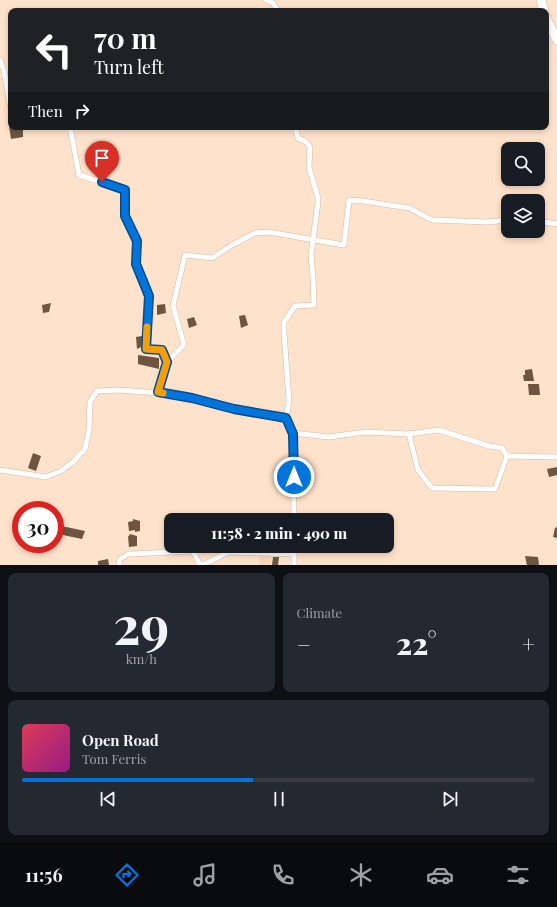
<!DOCTYPE html>
<meta charset="utf-8">
<style>
:root{--surface:#171b24;--page:#242831;--text:#f1f3f6;--muted:#9ea1a6;--line:#363941;--accent:#0175dc}
body{margin:0;font-family:"Playfair Display",serif;background:var(--page);color:var(--text);height:100vh;display:flex;flex-direction:column;font-size:15px;white-space:nowrap}
*{box-sizing:border-box;margin:0}
p{font-size:13px;color:var(--muted)}
.icon{flex:none;width:22px;height:22px;fill:none;stroke:currentColor;stroke-width:2;stroke-linecap:round;stroke-linejoin:round}
.map{position:relative;height:565px;overflow:hidden}
.details{display:flex;flex-direction:column;gap:8px;padding:8px;background:#0d0f14;flex:1}
.details>*{flex:none}
.hud{position:absolute;left:8px;top:8px;width:541px;height:122px;border-radius:8px;box-shadow:0 2px 6px #0003;background:#202124;color:#fff;overflow:hidden}
.buttons{position:absolute;left:501px;top:142px;display:grid;gap:8px}
.buttons a{display:grid;place-items:center;width:44px;height:44px;border-radius:8px;background:var(--surface);box-shadow:0 2px 6px #0003;font-size:20px}
.speed{position:absolute;left:12px;top:501px;display:flex;gap:8px;font-size:20px;font-weight:700;text-align:center}
.speed>*{display:grid;place-content:center;width:52px;height:52px;border-radius:50%;background:var(--surface);box-shadow:0 2px 6px #0003;line-height:1}
.speed .limit{border:6px solid #d22;background:#fff;color:#111}
.pin{position:absolute;display:grid;place-items:center;width:34px;height:34px;color:#fff;margin:-41px -17px;border-radius:50% 50% 50% 0;rotate:-45deg;box-shadow:0 0 4px #0007}
.pin .icon{rotate:45deg}
.me{position:absolute;width:44px;margin:-22px;rotate:0deg;stroke-linejoin:round;filter:drop-shadow(0 0 3px #0008)}
.turn{display:flex;align-items:center;gap:14px;height:84px;padding:0 20px;font-size:18px}
.turn .icon{width:52px;height:52px;stroke-width:2.5}
.turn b{display:block;font-size:28px;line-height:34px}
.then{display:flex;align-items:center;height:38px;padding:0 20px;background:#0003;gap:8px;font-size:15px}
.big{font-size:30px;font-weight:800;line-height:1.1}
.details .widget{flex:1;display:flex;flex-direction:column;justify-content:center;gap:6px;min-width:0;padding:0 14px;border-radius:8px;background:var(--page)}
.details .dial{align-items:center;gap:0}
.dial b{font-size:52px;line-height:1}
.song{display:flex;align-items:center;gap:12px}
.cover{width:48px;height:48px;border-radius:6px;background:linear-gradient(135deg,hsl(350 70% 55%),hsl(310 70% 35%))}
.played{height:4px;border-radius:2px;background:linear-gradient(90deg,var(--accent) 45%,var(--line) 45%)}
.keys{display:flex;justify-content:space-around;direction:ltr}
.heat{display:flex;justify-content:space-between;align-items:center;font-size:22px;direction:ltr}
.details .tiles{flex:1;display:grid;gap:8px;grid-template-columns:1fr 1fr}
.widget:last-child{grid-column:span 2}
.trip{position:absolute;left:164px;top:513px;width:230px;height:40px;border-radius:8px;background:var(--surface);box-shadow:0 2px 6px #0003;font-weight:800;line-height:40px;text-align:center}
.dock{display:flex;height:64px;justify-content:space-around;align-items:center;background:#090b0e;color:var(--muted)}
.dock .icon{width:28px;height:28px}
.dock .active{color:var(--accent)}
.dock b{font-size:18px;color:var(--text)}
.map>svg:first-child{display:block}
.built{fill:#f9d5b9}
.building{fill:#6d5541}
.lines{fill:none;stroke-linecap:round;stroke-linejoin:round}
.street-casing{stroke:#d6b9a3;stroke-width:6}
.highway-casing{stroke:#d6b9a3;stroke-width:10}
.street{stroke:#fff;stroke-width:5}
.highway{stroke:#fff;stroke-width:9}
.route-casing{stroke:#014c8f;stroke-width:10}
.route{stroke:#0175dc;stroke-width:7}
.slow{stroke:#f59e0b;stroke-width:7}
</style>
<div class="map">
<svg width="557" height="565" viewBox="0 0 557 565">
<rect width="100%" height="100%" fill="#ffe2cb"/>
<!-- built -->
<rect class="built" x="259" y="556" width="12" height="9"/>
<!-- building -->
<g class="building">
<polygon points="11,122 11,127 23,127 23,137 11,139 9,126"/>
<polygon points="51,303 49,312 43,313 42,305"/>
<polygon points="165,304 166,313 157,315 157,305"/>
<polygon points="245,315 248,325 241,328 239,316"/>
<polygon points="194,317 197,325 189,328 187,319"/>
<polygon points="142,336 143,346 137,349 136,337"/>
<polygon points="138,355 159,358 159,369 138,364"/>
<polygon points="532,369 534,381 524,381 523,375 525,375 525,370"/>
<polygon points="528,384 539,384 540,395 529,395"/>
<polygon points="33,453 41,456 36,471 28,468"/>
<polygon points="557,467 557,475 549,477 547,469"/>
<polygon points="133,519 140,521 140,531 135,532 135,530 129,531 128,522 133,521"/>
<polygon points="57,525 85,531 82,539 58,534"/>
<polygon points="557,527 557,538 553,537 555,528"/>
<polygon points="130,534 137,536 137,546 129,547 128,537"/>
<polygon points="525,556 538,557 539,565 527,565"/>
<polygon points="273,557 279,557 278,565 272,565"/>
<polygon points="108,559 109,565 98,565 98,561"/>
</g>
<g class="lines">
<defs>
<g id="street">
<polyline points="266,0 273,3 278,11"/>
<polyline points="0,60 4,71 11,109"/>
<polyline points="70,127 79,175 125,190 125,216 137,241 136,264 149,296 145,349 162,350 167,362 158,393 191,398 233,409 286,418 293,433 329,437 365,432 409,434 418,470 432,488 495,489 507,456 557,457"/>
<polyline points="538,221 557,224"/>
<polyline points="167,362 184,345 173,306 185,255 212,258 232,245 255,233 268,232 344,245 349,200 363,201 409,208 432,220 487,222 508,220"/>
<polyline points="286,418 289,401 284,332 284,322 295,306 314,305 313,277 311,255 318,202 318,198 309,167 310,147 306,142 298,138 295,127"/>
<polyline points="293,433 294,520"/>
<polyline points="409,434 439,430 489,446 502,448 507,456"/>
<polyline points="0,470 46,477 61,471 73,462 85,449 89,430 90,402 97,391 120,390 158,393"/>
<polyline points="294,546 294,565"/>
<polyline points="119,565 120,559 128,554 132,554 193,551 200,565 209,562 228,552 294,554"/>
</g>
<g id="highway">
<polyline points="541,0 544,11"/>
<polyline points="546,18 557,40"/>
</g>
</defs>
<!-- street casing -->
<use href="#street" class="street-casing"/>
<!-- highway casing -->
<use href="#highway" class="highway-casing"/>
<!-- street -->
<use href="#street" class="street"/>
<!-- highway -->
<use href="#highway" class="highway"/>
</g>
<g class="lines">
<defs>
<polyline id="route" points="102,182 125,190 125,216 137,241 136,264 149,296 146,349 162,350 167,362 158,392 192,398 234,409 286,418 293,434 294,477"/>
</defs>
<!-- route casing -->
<use href="#route" class="route-casing"/>
<!-- route -->
<use href="#route" class="route"/>
<!-- slow -->
<polyline class="slow" points="147,327 146,349 162,350 167,362 158,392 163,393"/>
</g>
</svg>
<div class="buttons">
<a><svg class="icon" aria-label="search" viewBox="0 0 24 24"><circle cx="10" cy="10" r="6"/><path d="M15 15l6 6"/></svg></a>
<a><svg class="icon" aria-label="layers" viewBox="0 0 24 24"><path d="M12 4l9 5-9 5-9-5zM3 14l9 5 9-5"/></svg></a>
</div>
<div class="speed"><div class="limit">30</div></div>
<div class="pin" style="left:102px;top:182px;background:#d93025"><svg class="icon" aria-label="arrive" viewBox="0 0 24 24"><path d="M6 21V4h12l-3 4 3 4H6"/></svg></div>
<svg class="me" style="left:294px;top:477px" viewBox="-20 -20 40 40"><circle r="17" fill="#0175dc" stroke="#fff" stroke-width="3"/><path d="M0-11L8 9 0 5-8 9z" fill="#fff"/></svg>
<div class="trip">11:58 · 2 min · 490 m</div>
<div class="hud">
<div class="turn"><svg class="icon" aria-label="left" viewBox="0 0 24 24"><path d="M17 20v-9H6M10 6l-5 5 5 5"/></svg><div><b>70 m</b>Turn left</div></div>
<div class="then">Then<svg class="icon" aria-label="right" viewBox="0 0 24 24"><path d="M7 20v-9h11M14 6l5 5-5 5"/></svg></div>
</div>
</div>
<section class="details">
<div class="tiles">
<div class="widget dial"><b>29</b><p>km/h</p></div>
<div class="widget"><p>Climate</p>
<div class="heat"><a>−</a><b class="big">22°</b><a>+</a></div>
</div>
<div class="widget">
<div class="song"><i class="cover"></i><div><b>Open Road</b><p>Tom Ferris</p></div></div>
<div class="played"></div>
<div class="keys"><svg class="icon" aria-label="previous" viewBox="0 0 24 24"><path d="M18 5L8 12l10 7zM5 5v14"/></svg><svg class="icon" aria-label="pause" viewBox="0 0 24 24"><path d="M8 5v14M16 5v14"/></svg><svg class="icon" aria-label="next" viewBox="0 0 24 24"><path d="M6 5l10 7-10 7zM19 5v14"/></svg></div>
</div>
</div>
</section>
<nav class="dock">
<b>11:56</b>
<svg class="icon active" aria-label="directions" viewBox="0 0 24 24"><path d="M12 3l9 9-9 9-9-9zM9 14v-3h6M13 9l2 2-2 2"/></svg>
<svg class="icon" aria-label="music" viewBox="0 0 24 24"><path d="M9 18V5l10-2v13"/><circle cx="6" cy="18" r="3"/><circle cx="16" cy="16" r="3"/></svg>
<svg class="icon" aria-label="phone" viewBox="0 0 24 24"><path d="M5 4h4l2 5-3 2q2 4 5 5l2-3 5 2v4C11 20 4 13 5 4z"/></svg>
<svg class="icon" aria-label="climate" viewBox="0 0 24 24"><path d="M12 3v18M4 7l16 10M4 17L20 7"/></svg>
<svg class="icon" aria-label="car" viewBox="0 0 24 24"><path d="M5 17H2v-5l4-1 3-4h7l3 4 3 1v5h-3M9 17h6M6 11h13"/><circle cx="7" cy="17" r="2"/><circle cx="17" cy="17" r="2"/></svg>
<svg class="icon" aria-label="filters" viewBox="0 0 24 24"><path d="M4 7h16M4 17h16"/><circle cx="9" cy="7" r="2"/><circle cx="15" cy="17" r="2"/></svg>
</nav>
